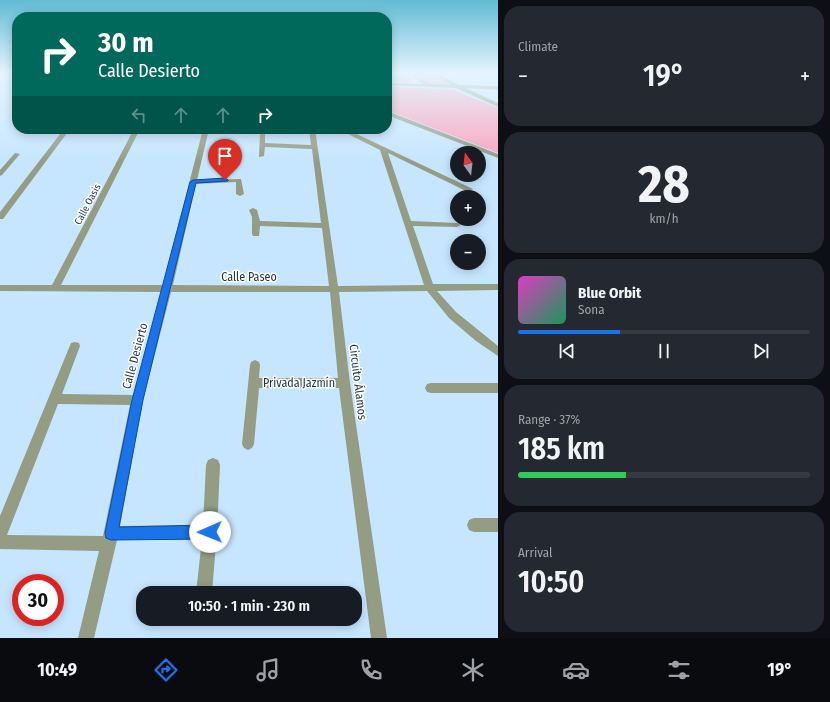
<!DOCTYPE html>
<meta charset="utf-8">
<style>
:root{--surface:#171b24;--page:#242831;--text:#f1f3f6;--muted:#9ea1a6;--line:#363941;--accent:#1a73e8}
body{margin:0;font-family:"Fira Sans Condensed",sans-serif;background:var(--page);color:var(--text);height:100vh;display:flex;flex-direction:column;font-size:15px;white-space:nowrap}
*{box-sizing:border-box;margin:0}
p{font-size:13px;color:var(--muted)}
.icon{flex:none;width:22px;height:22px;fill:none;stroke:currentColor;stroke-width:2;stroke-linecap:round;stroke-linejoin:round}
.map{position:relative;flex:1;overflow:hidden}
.side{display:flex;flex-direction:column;gap:6px;padding:6px;background:#0d0f14;width:332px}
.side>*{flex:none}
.hud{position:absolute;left:12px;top:12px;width:380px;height:122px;border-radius:16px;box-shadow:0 2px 10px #0003;background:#00695c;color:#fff;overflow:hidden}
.needle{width:26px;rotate:345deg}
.controls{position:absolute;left:450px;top:146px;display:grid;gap:8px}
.controls a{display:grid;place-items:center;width:36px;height:36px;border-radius:50%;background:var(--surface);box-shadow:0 2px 10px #0003;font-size:20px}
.speed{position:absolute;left:12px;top:574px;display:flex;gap:8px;font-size:20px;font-weight:700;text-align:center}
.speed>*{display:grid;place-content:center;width:52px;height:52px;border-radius:50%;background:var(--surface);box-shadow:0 2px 10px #0003;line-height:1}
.speed .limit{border:6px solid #d22;background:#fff;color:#111}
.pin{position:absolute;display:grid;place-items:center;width:34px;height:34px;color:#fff;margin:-41px -17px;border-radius:50% 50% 50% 0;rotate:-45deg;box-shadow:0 0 4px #0007}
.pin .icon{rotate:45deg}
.me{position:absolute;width:44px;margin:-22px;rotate:269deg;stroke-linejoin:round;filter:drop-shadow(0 0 3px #0008)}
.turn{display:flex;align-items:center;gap:14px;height:84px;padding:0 20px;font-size:18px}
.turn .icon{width:52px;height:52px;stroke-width:2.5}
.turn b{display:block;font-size:28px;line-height:34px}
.lanes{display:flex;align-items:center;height:38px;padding:0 20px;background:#0003;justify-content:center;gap:20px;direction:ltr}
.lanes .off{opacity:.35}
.big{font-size:30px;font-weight:600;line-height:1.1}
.side .widget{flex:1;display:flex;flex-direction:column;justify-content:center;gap:6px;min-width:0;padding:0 14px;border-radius:16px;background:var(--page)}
.side .dial{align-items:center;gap:0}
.dial b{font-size:52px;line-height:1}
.song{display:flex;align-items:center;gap:12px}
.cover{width:48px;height:48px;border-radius:6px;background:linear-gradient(135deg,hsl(310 70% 55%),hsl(150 70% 35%))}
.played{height:4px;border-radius:2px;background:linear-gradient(90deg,var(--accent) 35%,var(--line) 35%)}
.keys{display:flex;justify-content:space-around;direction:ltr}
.heat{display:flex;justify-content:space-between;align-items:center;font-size:22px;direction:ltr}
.charge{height:6px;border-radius:3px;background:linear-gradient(90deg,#34c759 37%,var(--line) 0)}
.trip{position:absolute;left:136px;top:586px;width:226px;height:40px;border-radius:16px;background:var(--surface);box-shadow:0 2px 10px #0003;font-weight:600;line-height:40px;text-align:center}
.tabs{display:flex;height:64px;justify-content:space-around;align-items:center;background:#090b0e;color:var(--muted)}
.tabs .icon{width:28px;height:28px}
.tabs .active{color:var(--accent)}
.tabs b{font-size:18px;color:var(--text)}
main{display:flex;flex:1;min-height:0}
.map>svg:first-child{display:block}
.green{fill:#fba3bc}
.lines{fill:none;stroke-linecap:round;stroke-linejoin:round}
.minor{fill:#949c83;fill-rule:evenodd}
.route{fill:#1a73e8;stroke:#114b97}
.labels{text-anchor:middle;stroke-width:3;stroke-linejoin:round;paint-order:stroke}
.far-street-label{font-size:10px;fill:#1d3343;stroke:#fff}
.street-label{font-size:12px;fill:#1d3343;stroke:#fff}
</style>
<main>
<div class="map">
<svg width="498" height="638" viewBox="0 0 498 638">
<rect width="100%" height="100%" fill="#c6e6ff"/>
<!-- green -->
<g class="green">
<polygon points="387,73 400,73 415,83 387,81"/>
<polygon points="411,73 432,73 455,86 432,86"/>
<polygon points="387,86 453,90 498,108 498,153 387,110"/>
</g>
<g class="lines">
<!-- minor -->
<g class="minor">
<polygon points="408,73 413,73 430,84 451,85 432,73 437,73 459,85 498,86 498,90 465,88 498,103 498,107 456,88 387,85 387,83 423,84"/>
<polygon points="387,111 498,154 498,158 387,115"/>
<polygon points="64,129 70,129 3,219 0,219 0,212"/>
<path d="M134,129h6l-79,156h102l40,-156h6l-12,51 44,-1 3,15 -4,2 -4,-2v-12l-40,2 -23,101 156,1 -7,-58 -62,-2 -1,10h-6l-1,-2v-17l-3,-7 4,-2 4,2 3,11 61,2 -9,-74 -47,-2 -1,9 -5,1 1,-24 5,1v9l46,2 -2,-16h6l23,157 86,-1 -44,-135 -42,-21h8l127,60 -4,2h-3l-78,-38 23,68 46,2 4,2 -4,2 -44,-1 20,58h65v6l-61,1 19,21 42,34v10l-22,-15 -27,-23 -22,-27 -88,1 11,91 37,255h-16l-32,-250h-80l-5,56 -2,4 -4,2 -4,-2 -2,-4 8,-79 1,-3 4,-2 4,2 1,3 -1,13h79l-8,-86h-159l-28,108 -23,126 83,-1 3,-60 2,-5 5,-2 5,2 2,5 -3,67 -5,61h-16l6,-54 -85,1 -23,98h-16l21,-87 -99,-2v-33l71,-173 4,-1 4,1 1,3 -18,48 71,1 29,-103 -162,-1v-6h52zM58,404l72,1 -27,131 -96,-1z"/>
<polygon points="248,129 254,129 254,130 251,132"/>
<polygon points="15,153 20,154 2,175 0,176 0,170"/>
<polygon points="431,383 498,383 498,393 431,393 427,392 425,388 427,384"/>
<polygon points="474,518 498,518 498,532 474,532 469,530 467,525 469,520"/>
</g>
</g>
<!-- sky -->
<linearGradient id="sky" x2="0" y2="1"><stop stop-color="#61bbd3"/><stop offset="0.45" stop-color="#e5f4ff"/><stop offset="1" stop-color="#e5f4ff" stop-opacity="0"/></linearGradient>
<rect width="498" height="162" fill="url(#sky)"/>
<!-- route -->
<polygon class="route" points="225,178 228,180 228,181 196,183 143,400 119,527 210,525 215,527 217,532 215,537 210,539 111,540 106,538 105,533 132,400 190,182 193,180"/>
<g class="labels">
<!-- far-street labels -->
<g class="far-street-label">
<text transform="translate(87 204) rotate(-62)" y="4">Calle Oasis</text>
</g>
<!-- street labels -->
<g class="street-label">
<text x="249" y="281">Calle Paseo</text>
<text transform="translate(135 356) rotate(-75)" y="4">Calle Desierto</text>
<text transform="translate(358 382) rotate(83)" y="4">Circuito Álamos</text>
<text x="299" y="387">Privada Jazmín</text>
</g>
</g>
</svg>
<div class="controls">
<a><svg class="needle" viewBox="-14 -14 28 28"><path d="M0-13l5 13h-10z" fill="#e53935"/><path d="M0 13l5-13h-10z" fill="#9ea1a6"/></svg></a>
<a>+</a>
<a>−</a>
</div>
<div class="speed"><div class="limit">30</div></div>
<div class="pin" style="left:225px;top:180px;background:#d93025"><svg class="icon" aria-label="arrive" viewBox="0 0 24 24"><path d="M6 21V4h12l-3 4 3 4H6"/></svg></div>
<svg class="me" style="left:210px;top:532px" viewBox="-20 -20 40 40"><circle r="19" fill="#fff"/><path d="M0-13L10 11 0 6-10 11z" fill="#1a73e8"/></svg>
<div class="trip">10:50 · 1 min · 230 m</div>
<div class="hud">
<div class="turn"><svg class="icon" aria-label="right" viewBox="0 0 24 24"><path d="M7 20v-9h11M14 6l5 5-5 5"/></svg><div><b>30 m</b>Calle Desierto</div></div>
<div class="lanes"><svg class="icon off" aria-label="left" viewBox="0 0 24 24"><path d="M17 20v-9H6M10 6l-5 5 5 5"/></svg><svg class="icon off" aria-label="ahead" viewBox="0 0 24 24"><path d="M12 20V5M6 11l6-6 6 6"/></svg><svg class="icon off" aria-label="ahead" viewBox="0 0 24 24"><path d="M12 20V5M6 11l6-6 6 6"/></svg><svg class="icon" aria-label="right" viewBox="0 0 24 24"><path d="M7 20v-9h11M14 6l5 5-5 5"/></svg></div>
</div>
</div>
<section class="side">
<div class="widget"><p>Climate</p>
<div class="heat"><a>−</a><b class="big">19°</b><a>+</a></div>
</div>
<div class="widget dial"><b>28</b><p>km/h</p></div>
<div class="widget">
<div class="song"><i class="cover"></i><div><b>Blue Orbit</b><p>Sona</p></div></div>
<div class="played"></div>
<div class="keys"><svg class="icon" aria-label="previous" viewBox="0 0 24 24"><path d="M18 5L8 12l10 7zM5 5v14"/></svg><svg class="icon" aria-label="pause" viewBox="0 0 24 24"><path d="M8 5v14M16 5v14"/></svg><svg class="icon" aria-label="next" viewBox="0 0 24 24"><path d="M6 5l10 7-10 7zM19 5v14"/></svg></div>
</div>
<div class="widget"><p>Range · 37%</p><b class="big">185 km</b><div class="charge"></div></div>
<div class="widget"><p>Arrival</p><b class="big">10:50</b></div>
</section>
</main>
<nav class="tabs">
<b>10:49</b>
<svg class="icon active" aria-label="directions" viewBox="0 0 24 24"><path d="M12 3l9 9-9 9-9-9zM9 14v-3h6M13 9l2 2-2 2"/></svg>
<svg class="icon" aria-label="music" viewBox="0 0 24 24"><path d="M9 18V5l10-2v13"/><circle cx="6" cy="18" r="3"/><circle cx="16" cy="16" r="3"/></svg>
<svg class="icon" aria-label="phone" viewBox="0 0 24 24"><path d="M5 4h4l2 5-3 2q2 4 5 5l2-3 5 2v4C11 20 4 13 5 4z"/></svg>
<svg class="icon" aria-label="climate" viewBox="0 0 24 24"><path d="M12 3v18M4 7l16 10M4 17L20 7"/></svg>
<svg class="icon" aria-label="car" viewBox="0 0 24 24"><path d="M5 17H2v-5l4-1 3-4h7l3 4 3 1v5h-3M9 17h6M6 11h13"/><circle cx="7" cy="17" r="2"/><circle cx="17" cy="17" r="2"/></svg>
<svg class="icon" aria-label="filters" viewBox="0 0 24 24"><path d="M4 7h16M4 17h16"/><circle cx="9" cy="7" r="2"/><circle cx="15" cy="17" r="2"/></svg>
<b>19°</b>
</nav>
